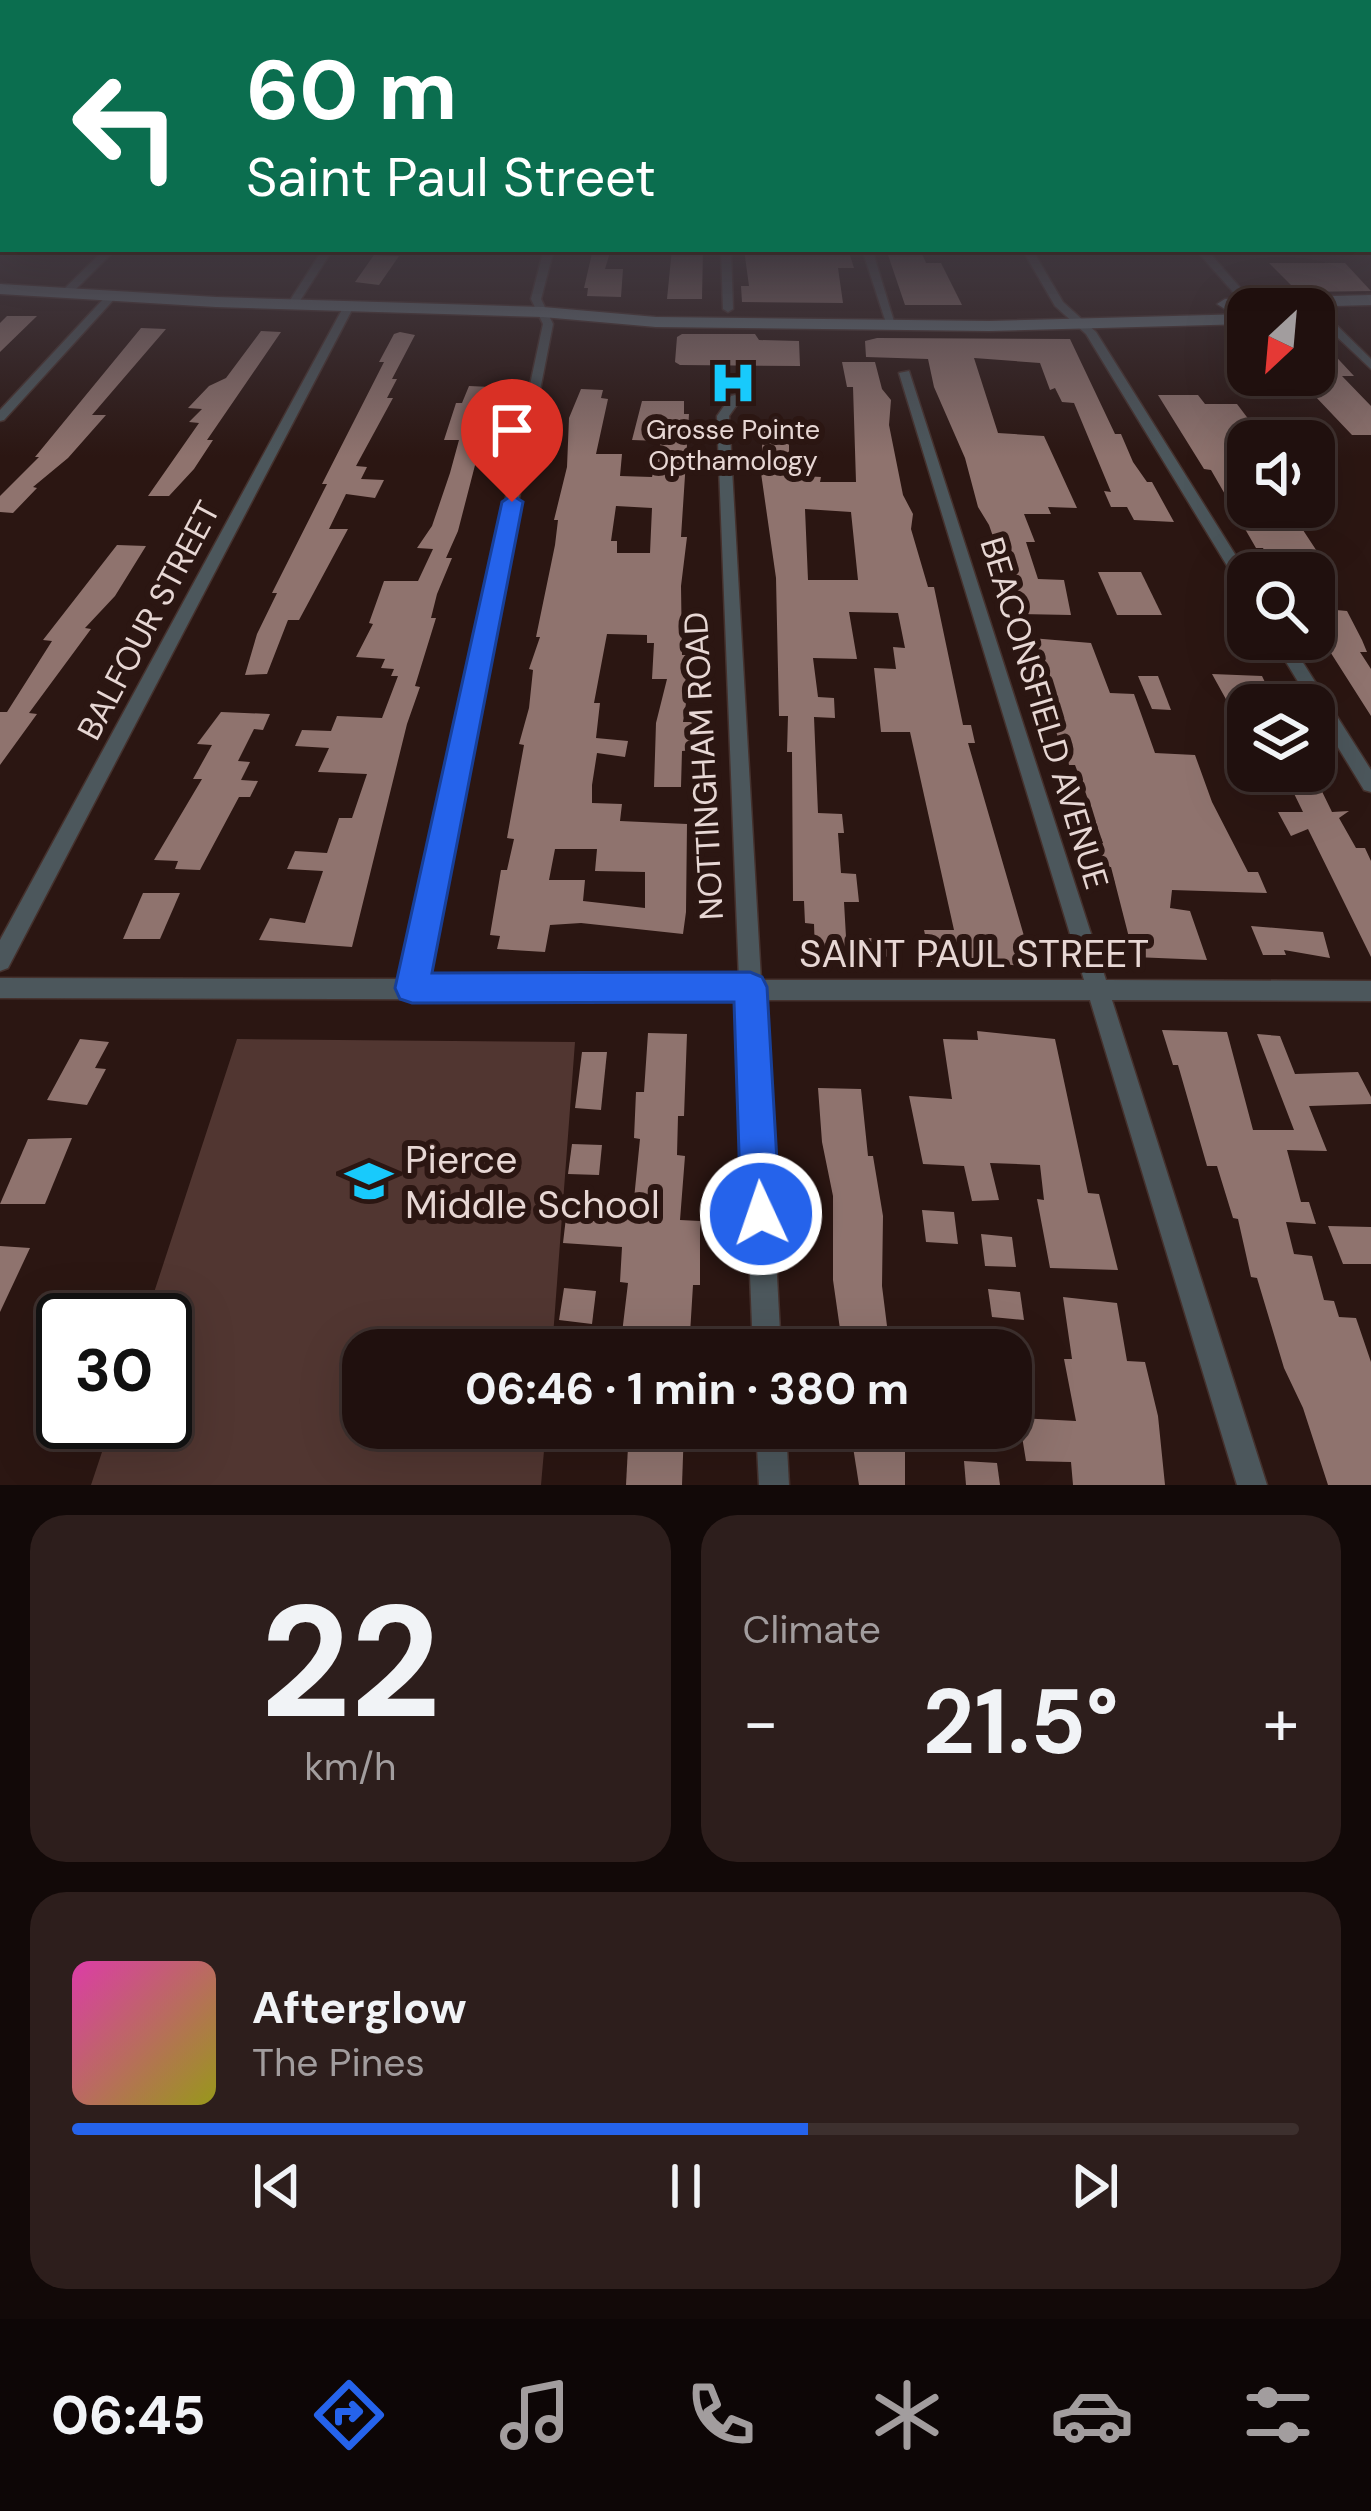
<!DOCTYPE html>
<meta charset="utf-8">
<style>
:root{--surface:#20100e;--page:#2d1e1c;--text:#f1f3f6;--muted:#a29d9e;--line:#3d302e;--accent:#2563eb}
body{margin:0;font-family:"DM Sans",sans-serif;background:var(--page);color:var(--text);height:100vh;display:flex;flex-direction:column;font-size:45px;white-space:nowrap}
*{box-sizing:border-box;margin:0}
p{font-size:39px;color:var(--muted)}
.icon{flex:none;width:66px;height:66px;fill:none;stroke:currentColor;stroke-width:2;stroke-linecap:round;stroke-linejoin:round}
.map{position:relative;height:1485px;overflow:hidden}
.side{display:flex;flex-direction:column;gap:30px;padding:30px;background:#120908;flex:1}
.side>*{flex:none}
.hud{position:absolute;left:0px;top:0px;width:1371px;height:252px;box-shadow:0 12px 48px #0002,0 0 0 3px var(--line);background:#0b6e4f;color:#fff;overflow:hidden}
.needle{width:78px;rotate:206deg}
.controls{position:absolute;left:1227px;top:288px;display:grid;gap:24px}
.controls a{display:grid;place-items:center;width:108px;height:108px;border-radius:24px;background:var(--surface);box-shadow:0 12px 48px #0002,0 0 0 3px var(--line);font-size:60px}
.speed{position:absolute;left:36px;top:1293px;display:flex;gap:24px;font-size:60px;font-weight:700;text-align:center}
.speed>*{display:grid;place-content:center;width:156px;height:156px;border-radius:50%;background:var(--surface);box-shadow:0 12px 48px #0002,0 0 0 3px var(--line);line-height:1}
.speed .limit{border:6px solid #111;border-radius:18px;background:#fff;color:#111}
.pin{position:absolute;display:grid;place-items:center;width:102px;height:102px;color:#fff;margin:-123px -51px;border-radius:50% 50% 50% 0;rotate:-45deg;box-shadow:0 0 12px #0007}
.pin .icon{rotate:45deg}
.me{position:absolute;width:132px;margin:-66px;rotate:357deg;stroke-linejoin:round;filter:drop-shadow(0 0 9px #0008)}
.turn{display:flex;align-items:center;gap:42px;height:252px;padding:0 48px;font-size:54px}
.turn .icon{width:156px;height:156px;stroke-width:2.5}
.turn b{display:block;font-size:84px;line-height:102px}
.big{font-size:90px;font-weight:700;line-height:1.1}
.side .widget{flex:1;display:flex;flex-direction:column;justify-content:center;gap:18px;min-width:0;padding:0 42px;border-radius:36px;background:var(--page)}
.side .dial{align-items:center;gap:0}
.dial b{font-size:156px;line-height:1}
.song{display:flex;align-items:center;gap:36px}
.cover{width:144px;height:144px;border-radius:18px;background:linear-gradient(135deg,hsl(320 70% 55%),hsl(60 70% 35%))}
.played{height:12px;border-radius:6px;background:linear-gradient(90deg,var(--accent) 60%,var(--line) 60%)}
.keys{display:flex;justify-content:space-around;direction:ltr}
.heat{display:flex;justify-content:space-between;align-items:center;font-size:66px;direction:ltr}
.side .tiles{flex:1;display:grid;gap:30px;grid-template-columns:1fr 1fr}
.widget:last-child{grid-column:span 2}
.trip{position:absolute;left:342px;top:1329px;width:690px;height:120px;border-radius:36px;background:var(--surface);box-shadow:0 12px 48px #0002,0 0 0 3px var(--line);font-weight:700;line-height:120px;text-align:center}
.menu{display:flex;height:192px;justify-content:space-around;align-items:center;background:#0d0606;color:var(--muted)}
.menu .icon{width:84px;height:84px}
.menu .selected{color:var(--accent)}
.menu b{font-size:54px;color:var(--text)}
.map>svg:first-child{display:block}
.green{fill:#513631}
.building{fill:#8f736e;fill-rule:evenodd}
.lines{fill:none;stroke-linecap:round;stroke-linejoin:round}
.street-casing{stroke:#45312d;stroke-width:3}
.secondary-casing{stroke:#45312d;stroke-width:3}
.street{fill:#4c575c;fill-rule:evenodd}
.secondary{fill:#667880;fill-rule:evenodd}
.route{fill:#2563eb;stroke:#184099;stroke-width:3}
.labels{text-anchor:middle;stroke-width:12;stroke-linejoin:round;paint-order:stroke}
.far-poi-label{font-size:27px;fill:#e7d7d4;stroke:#2b1612}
.street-label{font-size:33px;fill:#e7d7d4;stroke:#2b1612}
.near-street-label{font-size:39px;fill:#e7d7d4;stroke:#2b1612}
.near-poi-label{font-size:39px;fill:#e7d7d4;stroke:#2b1612;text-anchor:start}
</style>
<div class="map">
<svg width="1371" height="1485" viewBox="0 0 1371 1485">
<rect width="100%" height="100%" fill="#2b1612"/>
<!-- green -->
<polygon class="green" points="237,1039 575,1042 552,1350 363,1350 363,1428 546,1428 541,1485 91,1485 112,1422 165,1422 165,1320 145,1320"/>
<!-- building -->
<g class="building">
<polygon points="593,249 611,249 605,269 623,269 621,297 587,296 588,288 584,288"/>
<polygon points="672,249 703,249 702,299 667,299"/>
<polygon points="744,249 848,249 854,268 838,268 843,303 742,302 741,286 749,286"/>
<polygon points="886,249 920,249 926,263 941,263 962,305 905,305"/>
<polygon points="374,255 399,256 379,285 355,282"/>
<polygon points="1269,263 1345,263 1371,291 1298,292"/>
<polygon points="7,316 37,316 0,352 0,323"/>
<polygon points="141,328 166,329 92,415 106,415 68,458 33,487 37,488 13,513 0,512 0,496 39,457 35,457"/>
<polygon points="261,331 281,332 207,440 213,440 194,469 169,496 148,496 199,423 189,422 202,409 188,408 209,386 226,378"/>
<polygon points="400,332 415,335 392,379 397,379 387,398 393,398 356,466 367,467 361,479 384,480 375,498 346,494 329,529 348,529 299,620 288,620 267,674 245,675 257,634 277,593 272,593 327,484 322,484 384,362 379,362 394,334"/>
<polygon points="682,334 755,334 759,340 799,341 800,366 680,365 675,362 677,337"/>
<polygon points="877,338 1070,339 1115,434 1121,434 1133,462 1147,482 1152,482 1174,522 1134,520 1127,507 1111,507 1104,491 1111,492 1074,403 1062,402 1055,388 1050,390 1040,363 974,358 998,433 1044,436 1077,508 1048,507 1051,514 1024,514 1035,542 1026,542 1038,579 1064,580 1071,615 1020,614 989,525 978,507 965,458 934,387 928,359 866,357 865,341"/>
<polygon points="1314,347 1327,347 1354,376 1342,376 1371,406 1371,435 1352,435 1295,375 1314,375"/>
<path d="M842,362h33l7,27 9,11 -2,25 14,70 10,19 -2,15 17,58h6l29,138h8l4,18h-7l56,193 3,31 -76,-10 1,5h-21l-7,-32h30l-44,-198h-29l-7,-64 22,1 -3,-22 12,1 -7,-35 -49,-1 8,47 -44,-1 5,39 16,1 1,20 -21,-1 4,96 24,1 2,19h-6l3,40 15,1 3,28h-15l2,35 44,2 2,18 -77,-4 -1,-29 -9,-1 -1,-22h-11l-1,-149h-5l1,-36h-9l-3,-138 -15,-105 2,-47 16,1v11h10v16l14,1v21l18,1 -1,5h36l-3,-95h-6zM805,509l46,3 7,68h-50z"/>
<polygon points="469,386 491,387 485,403 482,423 486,423 475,442 481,442 458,531 446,558 452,558 437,594 431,618 436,618 415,686 420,687 407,724 352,947 259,940 270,918 305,923 323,871 287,869 295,851 327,853 339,818 352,818 367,774 318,772 329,748 295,746 302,730 331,731 337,716 382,718 398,676 391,676 394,669 381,668 385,659 356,657 373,624 369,623 384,581 418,581 433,549 417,548 432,526 450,473 459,440 444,440 456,403 462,403"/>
<path d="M581,389l22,1 -2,8 7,1 -12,55h26l-2,22 32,1 9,-36 -29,-1 10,-39h42v13h5l-8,123h6l-6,49 1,69h4l2,36 -5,31h10l3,28 -14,1 -1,36h-27l2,-64 11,-44h-15l2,-36h-7v-8l-40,-1 -13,69h6l-4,35 32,3 -3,16 -28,-4 -5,32v18l30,1 -2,17 67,3 -1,88 -3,22 -102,-11 -31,2 -5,27 -48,-3 3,-13 -10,-1 11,-65h6l7,-31 -7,-1 17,-93 -5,-1 10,-36 4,-38 -4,-1 11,-32h-4l19,-92 3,-25h-4l13,-53 2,-49zM616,506l36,2 -2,45h-33v-12h-6zM555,849h42l-2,22 50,1v36l-62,-7 2,-21h-36z"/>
<polygon points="1158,395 1198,395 1205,404 1237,404 1265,441 1248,441 1248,508 1274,509 1286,527 1301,527 1324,562 1317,562 1323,573 1275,573 1263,548 1256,548 1211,470 1204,469"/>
<polygon points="117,545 146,546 115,596 85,628 91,629 29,713 37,714 0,765 0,712 7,712 52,641 43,640"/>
<polygon points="1098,572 1141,572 1162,615 1117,615"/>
<polygon points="1314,579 1336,610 1347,611 1362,640 1367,652 1360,652 1371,669 1371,716 1322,639 1314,639"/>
<polygon points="1031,638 1091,643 1110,693 1134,694 1155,753 1195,755 1212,802 1248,872 1258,872 1267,893 1172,890 1170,908 1190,911 1207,960 1134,957 1111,867 1104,867 1096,843 1103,843 1085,791 1075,765 1069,765 1065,742 1059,742"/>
<polygon points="1212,674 1262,676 1276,705 1248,705 1248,739"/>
<polygon points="1138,676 1158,676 1171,710 1152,709"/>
<polygon points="221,712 270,714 263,730 254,729 238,761 250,762 241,780 258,781 250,797 239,797 200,870 175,869 178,861 154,860 202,779 193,779 212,745 197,744"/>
<polygon points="1283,771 1312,771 1332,812 1349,811 1339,818 1356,848 1365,848 1371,861 1371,957 1308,829 1291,836 1278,812 1303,812"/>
<polygon points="143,893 180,893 160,939 123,939"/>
<polygon points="1251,926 1323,932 1330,958 1284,950 1286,955 1263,955"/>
<polygon points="1162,1030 1227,1032 1253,1130 1294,1130 1257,1034 1280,1036 1295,1074 1358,1072 1371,1097 1371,1104 1309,1106 1327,1151 1287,1150 1301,1202 1309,1202 1316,1224 1286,1222 1294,1254 1312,1256 1324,1300 1334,1301 1339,1317 1356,1318 1371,1362 1371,1485 1328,1485 1303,1408 1284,1368 1257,1278 1251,1277 1238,1219 1233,1218 1217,1166 1207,1166 1178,1065 1173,1065"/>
<polygon points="977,1031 1055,1039 1088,1193 1099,1194 1118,1270 1050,1268 1037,1199 1044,1200 1040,1165 990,1163 999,1200 972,1201 964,1166 923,1164 909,1096 952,1099 943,1039 978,1040"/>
<polygon points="648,1033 687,1034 684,1116 678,1116 677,1155 685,1156 680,1220 700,1221 700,1285 693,1285 689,1350 620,1350 628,1283 620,1282 622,1247 563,1243 567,1209 599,1211 598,1218 632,1219 640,1139 634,1138 636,1092 644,1092"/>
<polygon points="80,1039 109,1042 95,1068 106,1069 87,1105 47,1100"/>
<polygon points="582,1052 607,1052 601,1110 575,1108"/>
<polygon points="818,1088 861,1089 868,1156 873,1156 883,1216 882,1286 890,1350 843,1350 833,1280 833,1196 822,1142"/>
<polygon points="72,1138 45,1204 0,1204 28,1139"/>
<polygon points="572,1144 602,1145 599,1175 568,1174"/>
<polygon points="922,1210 954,1212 958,1244 926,1242"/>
<polygon points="1328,1226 1371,1227 1371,1264 1343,1264"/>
<polygon points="981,1234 1012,1237 1016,1267 985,1266"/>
<polygon points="0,1246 30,1248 0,1312"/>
<polygon points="564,1288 596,1291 592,1324 559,1320"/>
<polygon points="988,1289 1020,1292 1024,1320 992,1317"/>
<polygon points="87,1291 122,1293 111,1320 74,1320"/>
<polygon points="1063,1297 1117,1303 1127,1361 1145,1362 1158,1416 1165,1485 1073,1485 1071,1462 1026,1461 1019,1418 1076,1421 1064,1359 1072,1359"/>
<polygon points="629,1428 684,1428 682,1485 626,1485"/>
<polygon points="850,1428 905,1428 905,1485 859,1485"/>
<polygon points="964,1461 997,1463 1000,1485 966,1485"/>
</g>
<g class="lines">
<defs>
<g id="street">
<polygon points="105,249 116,249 70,295 62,295 62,291"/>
<polygon points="323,249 333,249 296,307 288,307 287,305"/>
<polygon points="544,249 554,249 541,299 553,324 425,979 739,980 717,416 731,396 735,395 741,399 729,416 761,980 1084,980 899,373 909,371 1106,980 1371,981 1371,1001 1112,1000 1267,1485 1237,1485 1090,1000 762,1000 781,1350 753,1350 739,1000 0,998 0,978 403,979 543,324 531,299"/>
<polygon points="721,249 731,249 733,309 728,312 723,309"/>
<polygon points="862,249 872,249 896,328 887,326"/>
<polygon points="1022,249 1032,249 1063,302 1096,332 1248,575 1248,592 1240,587 1086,334 1055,306"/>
<polygon points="1195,249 1206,249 1259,309 1248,309"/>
<polygon points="108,294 117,296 4,420 0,421 0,410"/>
<polygon points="349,303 354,306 8,968 0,971 0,940 344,306"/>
<polygon points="1310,307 1318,307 1371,359 1371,369 1314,315 1314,309 1309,309"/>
<polygon points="1272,639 1288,639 1371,770 1371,792 1364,790"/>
<polygon points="756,1428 786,1428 789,1485 759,1485"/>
</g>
<g id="secondary">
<polygon points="0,284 216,297 543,307 656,317 989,321 1248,314 1248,324 989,331 656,327 543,317 216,307 0,294"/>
<polygon points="1371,295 1371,305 1225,309 1217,304 1225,299"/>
</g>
</defs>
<!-- street casing -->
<use href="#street" class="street-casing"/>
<!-- secondary casing -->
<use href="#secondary" class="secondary-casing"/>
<!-- street -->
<use href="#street" class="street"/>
<!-- secondary -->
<use href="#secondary" class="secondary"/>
</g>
<!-- sky -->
<linearGradient id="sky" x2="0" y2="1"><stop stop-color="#180c0a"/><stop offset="0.54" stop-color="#443c44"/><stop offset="1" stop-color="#443c44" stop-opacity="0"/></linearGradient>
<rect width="1371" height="457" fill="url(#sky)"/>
<!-- route -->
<polygon class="route" points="512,495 523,502 432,973 750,972 762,977 767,987 780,1214 775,1228 761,1234 747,1228 741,1214 734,1002 412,1003 400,999 395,988 502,502"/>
<!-- icons -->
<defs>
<symbol id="hospital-bare" viewBox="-9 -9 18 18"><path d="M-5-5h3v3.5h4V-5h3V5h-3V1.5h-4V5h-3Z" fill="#18cafc" stroke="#2b1612" stroke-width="2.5" paint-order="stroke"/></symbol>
<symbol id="school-bare" viewBox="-9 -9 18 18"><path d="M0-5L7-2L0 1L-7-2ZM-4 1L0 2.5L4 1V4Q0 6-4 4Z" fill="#18cafc" stroke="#2b1612" stroke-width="2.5" paint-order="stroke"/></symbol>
</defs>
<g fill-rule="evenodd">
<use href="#hospital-bare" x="700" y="350" width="66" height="66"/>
<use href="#school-bare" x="336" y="1148" width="66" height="66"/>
</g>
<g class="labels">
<!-- far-poi labels -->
<g class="far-poi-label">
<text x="733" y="439">Grosse Pointe<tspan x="733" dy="31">Opthamology</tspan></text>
</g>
<!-- street labels -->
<g class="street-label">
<text transform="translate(148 620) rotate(-62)" y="12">BALFOUR STREET</text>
<text transform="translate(1045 713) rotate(73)" y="12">BEACONSFIELD AVENUE</text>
<text transform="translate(703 766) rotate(-93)" y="12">NOTTINGHAM ROAD</text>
</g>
<!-- near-street labels -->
<g class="near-street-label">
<text x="974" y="967">SAINT PAUL STREET</text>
</g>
<!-- near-poi labels -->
<g class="near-poi-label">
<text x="405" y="1173">Pierce<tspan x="405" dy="45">Middle School</tspan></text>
</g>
</g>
</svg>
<div class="controls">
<a><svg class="needle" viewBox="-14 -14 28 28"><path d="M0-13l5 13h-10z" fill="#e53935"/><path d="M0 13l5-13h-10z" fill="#a29d9e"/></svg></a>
<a><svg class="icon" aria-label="sound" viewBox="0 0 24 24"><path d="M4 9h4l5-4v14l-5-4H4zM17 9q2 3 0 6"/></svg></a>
<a><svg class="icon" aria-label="search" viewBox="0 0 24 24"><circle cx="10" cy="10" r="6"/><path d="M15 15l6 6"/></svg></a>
<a><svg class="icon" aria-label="layers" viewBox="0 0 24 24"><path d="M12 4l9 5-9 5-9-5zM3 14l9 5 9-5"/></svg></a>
</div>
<div class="speed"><div class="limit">30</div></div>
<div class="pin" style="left:512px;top:502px;background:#d93025"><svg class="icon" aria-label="arrive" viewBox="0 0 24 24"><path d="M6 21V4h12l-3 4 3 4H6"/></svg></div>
<svg class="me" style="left:761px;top:1214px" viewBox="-20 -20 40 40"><circle r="17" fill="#2563eb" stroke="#fff" stroke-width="3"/><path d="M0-11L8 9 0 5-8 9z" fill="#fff"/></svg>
<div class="trip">06:46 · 1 min · 380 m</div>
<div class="hud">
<div class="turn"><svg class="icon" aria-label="left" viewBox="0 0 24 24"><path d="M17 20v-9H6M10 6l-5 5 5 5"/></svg><div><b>60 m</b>Saint Paul Street</div></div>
</div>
</div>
<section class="side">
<div class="tiles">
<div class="widget dial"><b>22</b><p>km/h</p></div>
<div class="widget"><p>Climate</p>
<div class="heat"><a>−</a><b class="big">21.5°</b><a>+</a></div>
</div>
<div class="widget">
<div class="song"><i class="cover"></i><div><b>Afterglow</b><p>The Pines</p></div></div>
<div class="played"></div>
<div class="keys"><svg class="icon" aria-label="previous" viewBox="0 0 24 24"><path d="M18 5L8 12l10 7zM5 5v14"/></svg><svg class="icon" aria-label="pause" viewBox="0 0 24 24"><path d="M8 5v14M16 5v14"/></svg><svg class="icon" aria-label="next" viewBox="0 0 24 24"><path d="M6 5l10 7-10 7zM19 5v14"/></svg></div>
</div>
</div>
</section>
<nav class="menu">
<b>06:45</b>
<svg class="icon selected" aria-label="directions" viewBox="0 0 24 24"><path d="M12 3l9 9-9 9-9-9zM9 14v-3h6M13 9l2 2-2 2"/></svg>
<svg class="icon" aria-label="music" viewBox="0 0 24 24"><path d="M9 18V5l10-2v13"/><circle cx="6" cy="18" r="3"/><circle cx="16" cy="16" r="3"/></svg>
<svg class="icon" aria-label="phone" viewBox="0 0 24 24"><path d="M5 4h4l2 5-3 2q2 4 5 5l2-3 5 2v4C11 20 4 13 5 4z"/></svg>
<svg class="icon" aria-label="climate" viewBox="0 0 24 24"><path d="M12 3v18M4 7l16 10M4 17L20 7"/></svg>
<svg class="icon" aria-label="car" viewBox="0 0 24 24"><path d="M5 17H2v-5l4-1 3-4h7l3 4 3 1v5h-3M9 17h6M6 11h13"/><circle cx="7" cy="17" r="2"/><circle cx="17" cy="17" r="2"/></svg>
<svg class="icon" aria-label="filters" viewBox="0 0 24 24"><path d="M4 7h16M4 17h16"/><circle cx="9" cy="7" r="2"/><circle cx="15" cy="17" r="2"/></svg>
</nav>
